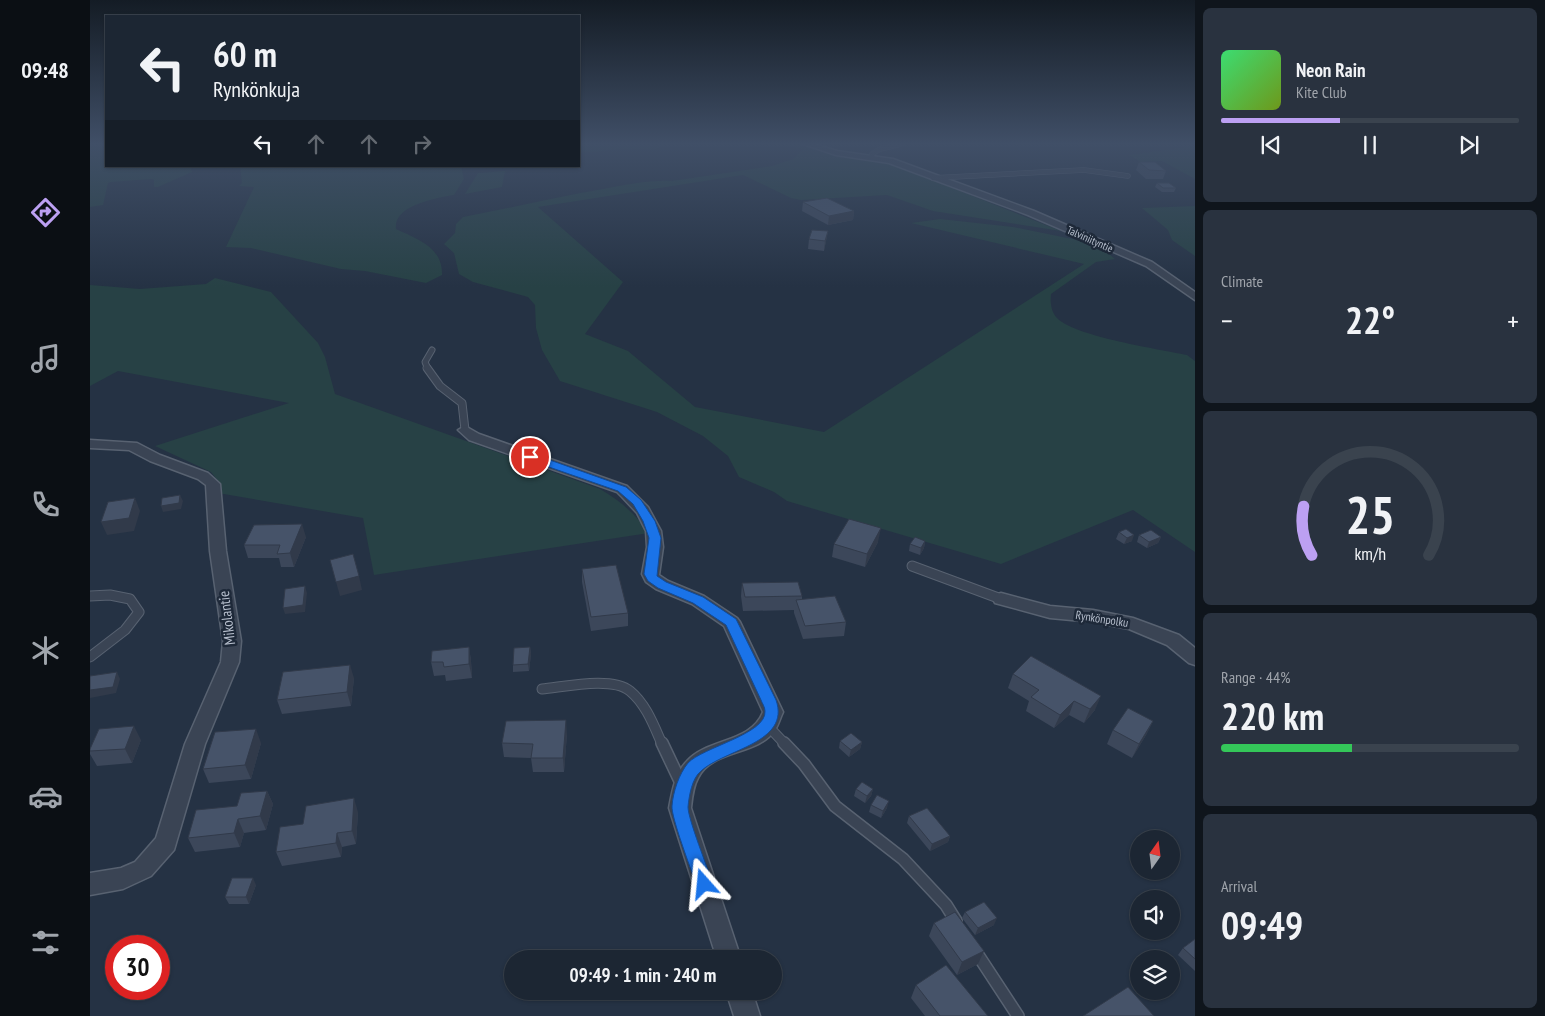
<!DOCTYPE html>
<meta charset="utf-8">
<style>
:root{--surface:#1c2633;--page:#29323f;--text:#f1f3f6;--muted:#a0a5ac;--line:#3a434e;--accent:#bca0f2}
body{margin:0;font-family:"PT Sans Narrow",sans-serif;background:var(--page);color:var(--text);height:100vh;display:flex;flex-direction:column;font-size:19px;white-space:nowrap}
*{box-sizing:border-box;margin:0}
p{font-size:16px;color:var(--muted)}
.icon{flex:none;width:28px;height:28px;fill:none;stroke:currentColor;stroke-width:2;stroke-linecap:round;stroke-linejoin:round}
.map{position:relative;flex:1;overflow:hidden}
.drawer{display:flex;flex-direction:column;gap:8px;padding:8px;background:#0f151c;width:350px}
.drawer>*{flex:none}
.top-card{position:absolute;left:15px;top:15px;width:475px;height:152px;border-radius:0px;box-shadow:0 1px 4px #0004,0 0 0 1px var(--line);background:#1c2633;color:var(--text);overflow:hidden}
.needle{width:32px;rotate:14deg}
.buttons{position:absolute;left:1040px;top:830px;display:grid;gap:10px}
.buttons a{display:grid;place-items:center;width:50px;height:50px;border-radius:50%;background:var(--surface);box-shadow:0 1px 4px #0004,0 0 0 1px var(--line);font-size:25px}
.speed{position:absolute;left:15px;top:935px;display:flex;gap:10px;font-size:25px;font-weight:700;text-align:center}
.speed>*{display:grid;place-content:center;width:65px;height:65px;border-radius:50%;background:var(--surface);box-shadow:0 1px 4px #0004,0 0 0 1px var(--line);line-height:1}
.speed .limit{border:8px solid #d22;background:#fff;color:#111}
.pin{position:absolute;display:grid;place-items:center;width:42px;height:42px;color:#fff;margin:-21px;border:2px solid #fff;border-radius:50%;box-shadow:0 1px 5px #0007}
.me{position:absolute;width:55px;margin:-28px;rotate:342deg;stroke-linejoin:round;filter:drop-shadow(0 0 4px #0008)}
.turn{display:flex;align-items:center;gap:18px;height:105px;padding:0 25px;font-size:22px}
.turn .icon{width:65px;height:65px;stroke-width:2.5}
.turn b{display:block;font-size:35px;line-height:42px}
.lanes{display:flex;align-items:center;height:48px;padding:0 25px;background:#0003;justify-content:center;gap:25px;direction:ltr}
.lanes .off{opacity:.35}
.big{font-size:38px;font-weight:600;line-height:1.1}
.drawer .widget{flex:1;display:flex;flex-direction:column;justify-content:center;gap:8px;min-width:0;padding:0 18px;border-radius:8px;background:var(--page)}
.drawer .dial{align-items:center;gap:0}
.dial svg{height:130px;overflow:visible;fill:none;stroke:var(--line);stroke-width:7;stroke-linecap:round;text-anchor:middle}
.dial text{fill:var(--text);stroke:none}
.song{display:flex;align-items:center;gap:15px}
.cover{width:60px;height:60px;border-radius:8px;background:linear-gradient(135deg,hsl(140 70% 55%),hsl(80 70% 35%))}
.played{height:5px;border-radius:2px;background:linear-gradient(90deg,var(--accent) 40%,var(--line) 40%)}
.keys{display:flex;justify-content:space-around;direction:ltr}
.heat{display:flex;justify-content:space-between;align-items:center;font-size:28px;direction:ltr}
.charge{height:8px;border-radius:4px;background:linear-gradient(90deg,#34c759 44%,var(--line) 0)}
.trip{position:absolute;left:414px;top:950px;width:278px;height:50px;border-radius:25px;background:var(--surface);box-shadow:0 1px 4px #0004,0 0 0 1px var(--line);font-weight:600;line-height:50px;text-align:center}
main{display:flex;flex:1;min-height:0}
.dock{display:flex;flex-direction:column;width:90px;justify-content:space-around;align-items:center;background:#0b0f14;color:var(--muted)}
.dock .icon{width:35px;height:35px}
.dock .current{color:var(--accent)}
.dock b{font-size:22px;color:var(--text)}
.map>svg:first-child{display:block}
.green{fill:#274145}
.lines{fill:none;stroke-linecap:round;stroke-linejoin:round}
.service-far4-casing{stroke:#586271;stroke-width:5.5}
.service-far3-casing{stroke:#586271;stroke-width:7}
.service-far2-casing{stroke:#586271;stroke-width:9}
.service-far1-casing{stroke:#586271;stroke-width:11}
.service-casing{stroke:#586271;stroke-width:14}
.minor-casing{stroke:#586271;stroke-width:3}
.service-far4{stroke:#3a4454;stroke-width:4.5}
.service-far3{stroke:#3a4454;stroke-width:5}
.service-far2{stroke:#3a4454;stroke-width:7}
.service-far1{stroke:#3a4454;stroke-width:9}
.service{stroke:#3a4454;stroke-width:11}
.minor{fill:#3a4454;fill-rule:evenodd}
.wall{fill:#3c475a}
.shaded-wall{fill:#313a4a}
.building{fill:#465369;stroke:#313a4a}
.route{fill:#1a73e8;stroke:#114b97}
.labels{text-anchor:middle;stroke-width:5;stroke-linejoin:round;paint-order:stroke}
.far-street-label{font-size:11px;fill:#b7bfcd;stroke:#1e2939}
.street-label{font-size:12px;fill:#b7bfcd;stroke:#1e2939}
.near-street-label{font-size:15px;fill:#b7bfcd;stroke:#1e2939}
</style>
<main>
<nav class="dock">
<b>09:48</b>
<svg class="icon current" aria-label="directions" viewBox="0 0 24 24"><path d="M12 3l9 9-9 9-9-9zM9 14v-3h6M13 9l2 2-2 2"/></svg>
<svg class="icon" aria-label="music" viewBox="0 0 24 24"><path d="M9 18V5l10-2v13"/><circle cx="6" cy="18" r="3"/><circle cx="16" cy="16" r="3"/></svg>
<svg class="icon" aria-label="phone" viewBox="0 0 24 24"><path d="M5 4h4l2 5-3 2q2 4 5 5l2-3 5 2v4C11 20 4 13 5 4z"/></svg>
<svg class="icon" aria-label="climate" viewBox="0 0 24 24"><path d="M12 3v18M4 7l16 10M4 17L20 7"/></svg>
<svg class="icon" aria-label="car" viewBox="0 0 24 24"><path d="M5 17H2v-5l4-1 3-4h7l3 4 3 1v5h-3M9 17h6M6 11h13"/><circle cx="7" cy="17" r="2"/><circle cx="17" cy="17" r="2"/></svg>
<svg class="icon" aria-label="filters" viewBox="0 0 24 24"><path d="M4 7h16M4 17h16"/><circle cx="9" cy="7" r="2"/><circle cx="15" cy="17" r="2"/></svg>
</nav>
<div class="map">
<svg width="1105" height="1016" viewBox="0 0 1105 1016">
<rect width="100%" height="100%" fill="#253244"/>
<!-- green -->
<g class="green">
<polygon points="0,144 16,144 16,166 100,166 102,172 68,187 64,187 64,180 62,179 21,182 18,183 13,205 0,207"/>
<polygon points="489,144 579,144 563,150 534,149 489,153"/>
<path d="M687,144h23l30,10 57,8 174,69 -128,-20 -46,-16 -86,5 -10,-2 -48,-23 -205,32 85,75 -38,52 43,17 67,56 129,25 260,-168 -173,-41 29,-4 73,8 69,14 21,8 12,10 -19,3 -45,32c-1,8 0,19 7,25 20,18 100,30 129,36l8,6v191l-62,-42 -132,54 -214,-63 -13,-9 -35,-15 -11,-21 -25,-20 -46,-24 -97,-31 -18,-31 -6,-22 -1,-23 -7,-8 -55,-15 -14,-8 -5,-21 -10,-9 11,-11 1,-9 7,-7c47,-9 93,-20 140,-28 22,-4 46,-9 69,-8l100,-15 21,-7 10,-10z"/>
<polygon points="1105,146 1105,179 1072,161 1051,162 1039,155"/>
<path d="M150,166h221l3,13 -10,16c-17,3 -61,10 -58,34 21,10 47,18 46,46l-16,8 -61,-12 -24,-2 -90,-21 -25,-1 28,-60 -15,-1 3,-3z"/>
<polygon points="415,171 412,187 375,194 388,173"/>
<polygon points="1105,206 1105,256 1082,240 1078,230 1052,208"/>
<path d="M125,278l56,14 47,51 7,14 10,37 265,95c21,12 35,25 49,44l-275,42 -11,-57 -145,-25 1,-11 -8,-10 -56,-26 134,-43 -171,-32 -28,15v-101l50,4 66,-5z"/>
</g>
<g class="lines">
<defs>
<g id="service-far4">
<polyline points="782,158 782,154 790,149 811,144"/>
<polyline points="843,178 994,170 1038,176"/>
</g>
<polyline id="service-far3" points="338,369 335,362 342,350"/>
<polyline id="service-far2" points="337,368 350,386 372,403 375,430"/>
<g id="service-far1">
<polyline points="822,566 911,599"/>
<polyline points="0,596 20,595 40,599 49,612 35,630 0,657"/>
<path d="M452,689c22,-2 70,-13 88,2 16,13 24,35 32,53"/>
<polyline points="678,726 695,744"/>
</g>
<g id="service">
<polyline points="572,743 591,783"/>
<polyline points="694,743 714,764 745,806 813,859 856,905 866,921"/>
<polyline points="886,952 928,1016"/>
</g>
<g id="minor">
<polygon points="713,144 725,144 747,151 803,159 944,211 1062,262 1105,292 1105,300 1056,266 938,215 799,163 746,155"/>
<path d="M375,426l14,8 148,52 21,21 13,24 2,16 -4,28 9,6 36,15 33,22 3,4 43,90c-3,6 -4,12 -8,18 -17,26 -63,19 -77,48 -5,9 -6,20 -7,30l50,151h-24l-48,-151c3,-16 6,-35 18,-47 21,-23 64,-18 76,-49l-39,-86 -32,-22 -36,-15 -10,-7 -4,-8 5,-27 -1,-16 -9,-18 -15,-16 -5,-5 -148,-52 -11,-10z"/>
<polygon points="0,440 47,443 70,455 118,473 130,484 136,551 151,641 149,662 115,744 84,850 61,876 33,889 0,895 0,873 31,868 45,862 66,838 95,744 131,662 133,641 120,551 116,485 108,479 60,461 39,450 0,448"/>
<polygon points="911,593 960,606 1003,610 1043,618 1089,635 1105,648 1105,665 1099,663 1077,645 1039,629 1003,622 960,618 905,603 903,599 905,595"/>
<polygon points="636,991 662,991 670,1016 644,1016"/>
</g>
</defs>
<!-- service-far4 casing -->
<use href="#service-far4" class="service-far4-casing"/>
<!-- service-far3 casing -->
<use href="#service-far3" class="service-far3-casing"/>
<!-- service-far2 casing -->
<use href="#service-far2" class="service-far2-casing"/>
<!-- service-far1 casing -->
<use href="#service-far1" class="service-far1-casing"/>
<!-- service casing -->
<use href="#service" class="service-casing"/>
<!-- minor casing -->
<use href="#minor" class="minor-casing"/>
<!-- service-far4 -->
<use href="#service-far4" class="service-far4"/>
<!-- service-far3 -->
<use href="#service-far3" class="service-far3"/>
<!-- service-far2 -->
<use href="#service-far2" class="service-far2"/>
<!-- service-far1 -->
<use href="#service-far1" class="service-far1"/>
<!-- service -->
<use href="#service" class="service"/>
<!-- minor -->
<use href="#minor" class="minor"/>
</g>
<!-- wall -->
<g class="wall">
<polygon points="1049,162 1076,171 1073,179 1056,179 1046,170"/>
<polygon points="1067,183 1086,188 1084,192 1072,192 1065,187"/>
<polygon points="713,202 764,211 763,220 738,225 712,211"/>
<polygon points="738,231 734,251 718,249 719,239"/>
<polygon points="1029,532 1042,541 1034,544 1026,539"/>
<polygon points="1049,535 1071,537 1068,543 1057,548 1047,542"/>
<polygon points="216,537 204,567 191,567 189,558 158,558 154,545"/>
<polygon points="835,541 834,548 830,555 819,551 820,544"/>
<polygon points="788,542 775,567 742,557 744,544"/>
<polygon points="492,569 538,613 538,626 501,631 492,582"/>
<polygon points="652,583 712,596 712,599 756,622 754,636 713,639 704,613 704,610 653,611 651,596"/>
<polygon points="379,647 381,661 382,678 356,681 355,675 344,676 341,662"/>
<polygon points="440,647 441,654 439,671 423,672 423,665"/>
<polygon points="923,674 1005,710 994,723 979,715 964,728 936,711 939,701 918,688"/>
<polygon points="264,678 261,706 192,714 187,700"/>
<polygon points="1063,721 1056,735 1042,758 1017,744 1023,730"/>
<polygon points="477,734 474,772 443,772 441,758 414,757 412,743"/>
<polygon points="51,740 42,763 7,766 0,754 0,749"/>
<polygon points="750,741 772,742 770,749 759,757 749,748"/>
<polygon points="171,743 161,779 119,783 113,769"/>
<polygon points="766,789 783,789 781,796 775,803 764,796"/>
<polygon points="177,791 183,804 176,830 154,833 150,847 105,852 98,838 147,806"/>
<polygon points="781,805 797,808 791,818 779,812"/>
<polygon points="268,812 266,844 252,847 251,857 192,866 186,852 213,824"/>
<polygon points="819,816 860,836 858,842 840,851 817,823"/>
<polygon points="166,885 159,904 139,904 135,897"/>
<polygon points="875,912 904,925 885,935 872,918"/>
<polygon points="844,923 894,951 888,964 867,975 839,936"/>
<polygon points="1105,939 1105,971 1088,955 1093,948"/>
<polygon points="826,985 898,1016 835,1016 821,998"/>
</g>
<!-- shaded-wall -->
<g class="shaded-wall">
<polygon points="764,211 763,220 738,225 739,216"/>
<polygon points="738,231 734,251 735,241"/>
<polygon points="90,495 93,501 91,509 73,512 71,506"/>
<polygon points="45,498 50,511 44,531 17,535 11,522"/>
<polygon points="212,524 216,537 204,567 200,553"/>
<polygon points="791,528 788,542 775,567 777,554"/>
<polygon points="1044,535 1042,541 1034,544 1037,538"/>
<polygon points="1071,537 1068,543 1057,548 1059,542"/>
<polygon points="835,541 834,548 830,555 831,548"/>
<polygon points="269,576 272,590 250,596 246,582"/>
<polygon points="215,586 217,593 215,612 195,614 193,608"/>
<polygon points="379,647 381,661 382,678 379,664"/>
<polygon points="440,647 441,654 439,671 438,664"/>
<polygon points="260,665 264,678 261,706 257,692"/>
<polygon points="27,672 30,679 26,693 0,698 0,690"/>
<polygon points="1011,696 1005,710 994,723 1000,709"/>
<polygon points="984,701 979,715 964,728 970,715"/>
<polygon points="476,720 477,734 474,772 473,758"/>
<polygon points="1063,721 1056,735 1042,758 1049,744"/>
<polygon points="44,726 51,740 42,763 35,749"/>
<polygon points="166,729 171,743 161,779 155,765"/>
<polygon points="772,742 770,749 759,757 761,750"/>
<polygon points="783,789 781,796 775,803 777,796"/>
<polygon points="177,791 183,804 176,830 170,816"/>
<polygon points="264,798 268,812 266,844 262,831"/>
<polygon points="799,801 797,808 791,818 793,811"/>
<polygon points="148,819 154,833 150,847 144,833"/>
<polygon points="247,833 252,847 251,857 246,843"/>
<polygon points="860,836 858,842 840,851 842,844"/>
<polygon points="163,878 166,885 159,904 156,897"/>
<polygon points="907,918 904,925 885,935 888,928"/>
<polygon points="894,951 888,964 867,975 872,962"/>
</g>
<!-- building -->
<g class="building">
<polygon points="1049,162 1065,162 1076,171 1059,170"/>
<polygon points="1067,183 1079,183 1086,188 1073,188"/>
<polygon points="737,198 764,211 739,216 713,202"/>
<polygon points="722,230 738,231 735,241 719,239"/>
<polygon points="90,495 89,503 71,506 72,498"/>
<polygon points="45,498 39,518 11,522 18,502"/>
<polygon points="759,519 791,528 777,554 744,544"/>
<polygon points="212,524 200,553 187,554 190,545 154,545 164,525"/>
<polygon points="1036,529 1044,535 1037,538 1029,532"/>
<polygon points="1061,530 1071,537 1059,542 1049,535"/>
<polygon points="825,537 835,541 831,548 820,544"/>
<polygon points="263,554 269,576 246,582 240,560"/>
<polygon points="526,565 538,613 501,617 492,569"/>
<polygon points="708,582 712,596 655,597 652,583"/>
<polygon points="215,586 213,605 193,608 195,589"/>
<polygon points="745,596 756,622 715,626 706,600"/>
<polygon points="379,647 379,664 354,667 353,662 341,662 342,651"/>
<polygon points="440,647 438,664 423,665 424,648"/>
<polygon points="941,656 1011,696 1000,709 984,701 970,715 941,697 949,690 923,674"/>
<polygon points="260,665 257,692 187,700 193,672"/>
<polygon points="27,672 23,687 0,690 0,676"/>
<polygon points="1038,708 1063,721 1049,744 1023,730"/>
<polygon points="476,720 473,758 441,758 443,744 412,743 416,721"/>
<polygon points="44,726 35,749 0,751 0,749 9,729"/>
<polygon points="166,729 155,765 113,769 125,732"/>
<polygon points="761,733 772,742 761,750 750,741"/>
<polygon points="772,782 783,789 777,796 766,789"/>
<polygon points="177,791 170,816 148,819 144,833 98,838 106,810 147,806 151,793"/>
<polygon points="787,795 799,801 793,811 781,805"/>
<polygon points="264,798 262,831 247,833 246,843 186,852 190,827 213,824 216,806"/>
<polygon points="837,808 860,836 842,844 819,816"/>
<polygon points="142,878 163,878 156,897 135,897"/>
<polygon points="894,902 907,918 888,928 875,912"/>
<polygon points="865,912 894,951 872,962 844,923"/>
<polygon points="1105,939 1105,959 1093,948"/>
<polygon points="856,965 898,1016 850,1016 826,985"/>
<polygon points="1038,987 1064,1016 993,1016"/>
</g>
<!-- sky -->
<linearGradient id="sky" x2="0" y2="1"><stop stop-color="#141c25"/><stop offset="0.5" stop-color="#404f67"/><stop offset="1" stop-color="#404f67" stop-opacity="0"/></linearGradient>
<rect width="1105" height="287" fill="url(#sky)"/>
<!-- route -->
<path class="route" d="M440,453l96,34 15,13 14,21 6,17 -4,38 9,6 37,15 33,22 40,81c15,43 -51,49 -75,71 -9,7 -12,25 -13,36 0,12 20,62 25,77l-3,5 -6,3 -6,-3 -2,-5c-5,-15 -25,-67 -24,-78 1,-14 7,-32 16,-43 15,-16 79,-29 77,-52 0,-4 -3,-8 -4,-11l-35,-75 -33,-22 -35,-15 -10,-7 -4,-7 5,-36 -6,-17 -10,-17 -15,-13 -92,-32v-5z"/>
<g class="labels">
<!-- far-street labels -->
<g class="far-street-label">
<text transform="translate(1000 239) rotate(24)" y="4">Talviniityntie</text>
</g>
<!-- street labels -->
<g class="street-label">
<text transform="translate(1012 619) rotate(9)" y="4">Rynkönpolku</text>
</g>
<!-- near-street labels -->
<g class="near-street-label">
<text transform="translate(137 618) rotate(-97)" y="5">Mikolantie</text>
</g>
</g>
</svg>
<div class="buttons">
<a><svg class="needle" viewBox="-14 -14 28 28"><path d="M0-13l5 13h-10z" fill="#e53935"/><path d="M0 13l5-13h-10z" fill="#a0a5ac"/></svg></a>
<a><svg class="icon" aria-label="sound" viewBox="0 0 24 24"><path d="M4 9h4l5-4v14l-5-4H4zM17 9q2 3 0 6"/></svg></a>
<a><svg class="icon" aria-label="layers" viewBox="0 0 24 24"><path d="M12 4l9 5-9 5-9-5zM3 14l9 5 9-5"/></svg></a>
</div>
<div class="speed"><div class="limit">30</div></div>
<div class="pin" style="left:440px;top:457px;background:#d93025"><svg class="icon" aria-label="arrive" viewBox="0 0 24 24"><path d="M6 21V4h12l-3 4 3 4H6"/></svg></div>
<svg class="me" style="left:614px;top:884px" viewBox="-20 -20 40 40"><path d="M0-17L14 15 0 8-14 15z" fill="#1a73e8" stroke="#fff" stroke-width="4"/></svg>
<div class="trip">09:49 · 1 min · 240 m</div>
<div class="top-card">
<div class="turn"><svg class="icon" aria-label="left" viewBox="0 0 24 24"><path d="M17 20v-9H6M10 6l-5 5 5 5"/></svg><div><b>60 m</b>Rynkönkuja</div></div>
<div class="lanes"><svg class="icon" aria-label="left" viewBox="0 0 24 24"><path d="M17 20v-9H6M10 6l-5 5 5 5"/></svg><svg class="icon off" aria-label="ahead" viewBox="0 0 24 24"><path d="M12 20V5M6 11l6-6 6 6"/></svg><svg class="icon off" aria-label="ahead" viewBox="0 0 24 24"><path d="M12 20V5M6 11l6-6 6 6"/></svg><svg class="icon off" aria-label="right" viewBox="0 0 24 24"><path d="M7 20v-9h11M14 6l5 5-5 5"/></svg></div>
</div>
</div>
<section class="drawer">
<div class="widget">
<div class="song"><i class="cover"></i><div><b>Neon Rain</b><p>Kite Club</p></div></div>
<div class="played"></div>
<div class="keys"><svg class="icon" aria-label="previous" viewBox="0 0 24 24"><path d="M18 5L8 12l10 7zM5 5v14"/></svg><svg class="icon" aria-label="pause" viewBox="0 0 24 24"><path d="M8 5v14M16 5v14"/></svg><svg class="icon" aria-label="next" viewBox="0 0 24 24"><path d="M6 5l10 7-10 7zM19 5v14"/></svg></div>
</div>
<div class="widget"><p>Climate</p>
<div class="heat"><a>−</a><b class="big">22°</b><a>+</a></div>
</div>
<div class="widget dial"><svg viewBox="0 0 100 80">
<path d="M14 69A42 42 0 1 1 86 69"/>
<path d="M14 69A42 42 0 0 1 9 39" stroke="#bca0f2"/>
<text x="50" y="56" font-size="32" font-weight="700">25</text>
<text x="50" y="72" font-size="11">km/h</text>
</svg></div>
<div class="widget"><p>Range · 44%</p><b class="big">220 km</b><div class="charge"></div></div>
<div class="widget"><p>Arrival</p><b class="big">09:49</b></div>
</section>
</main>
